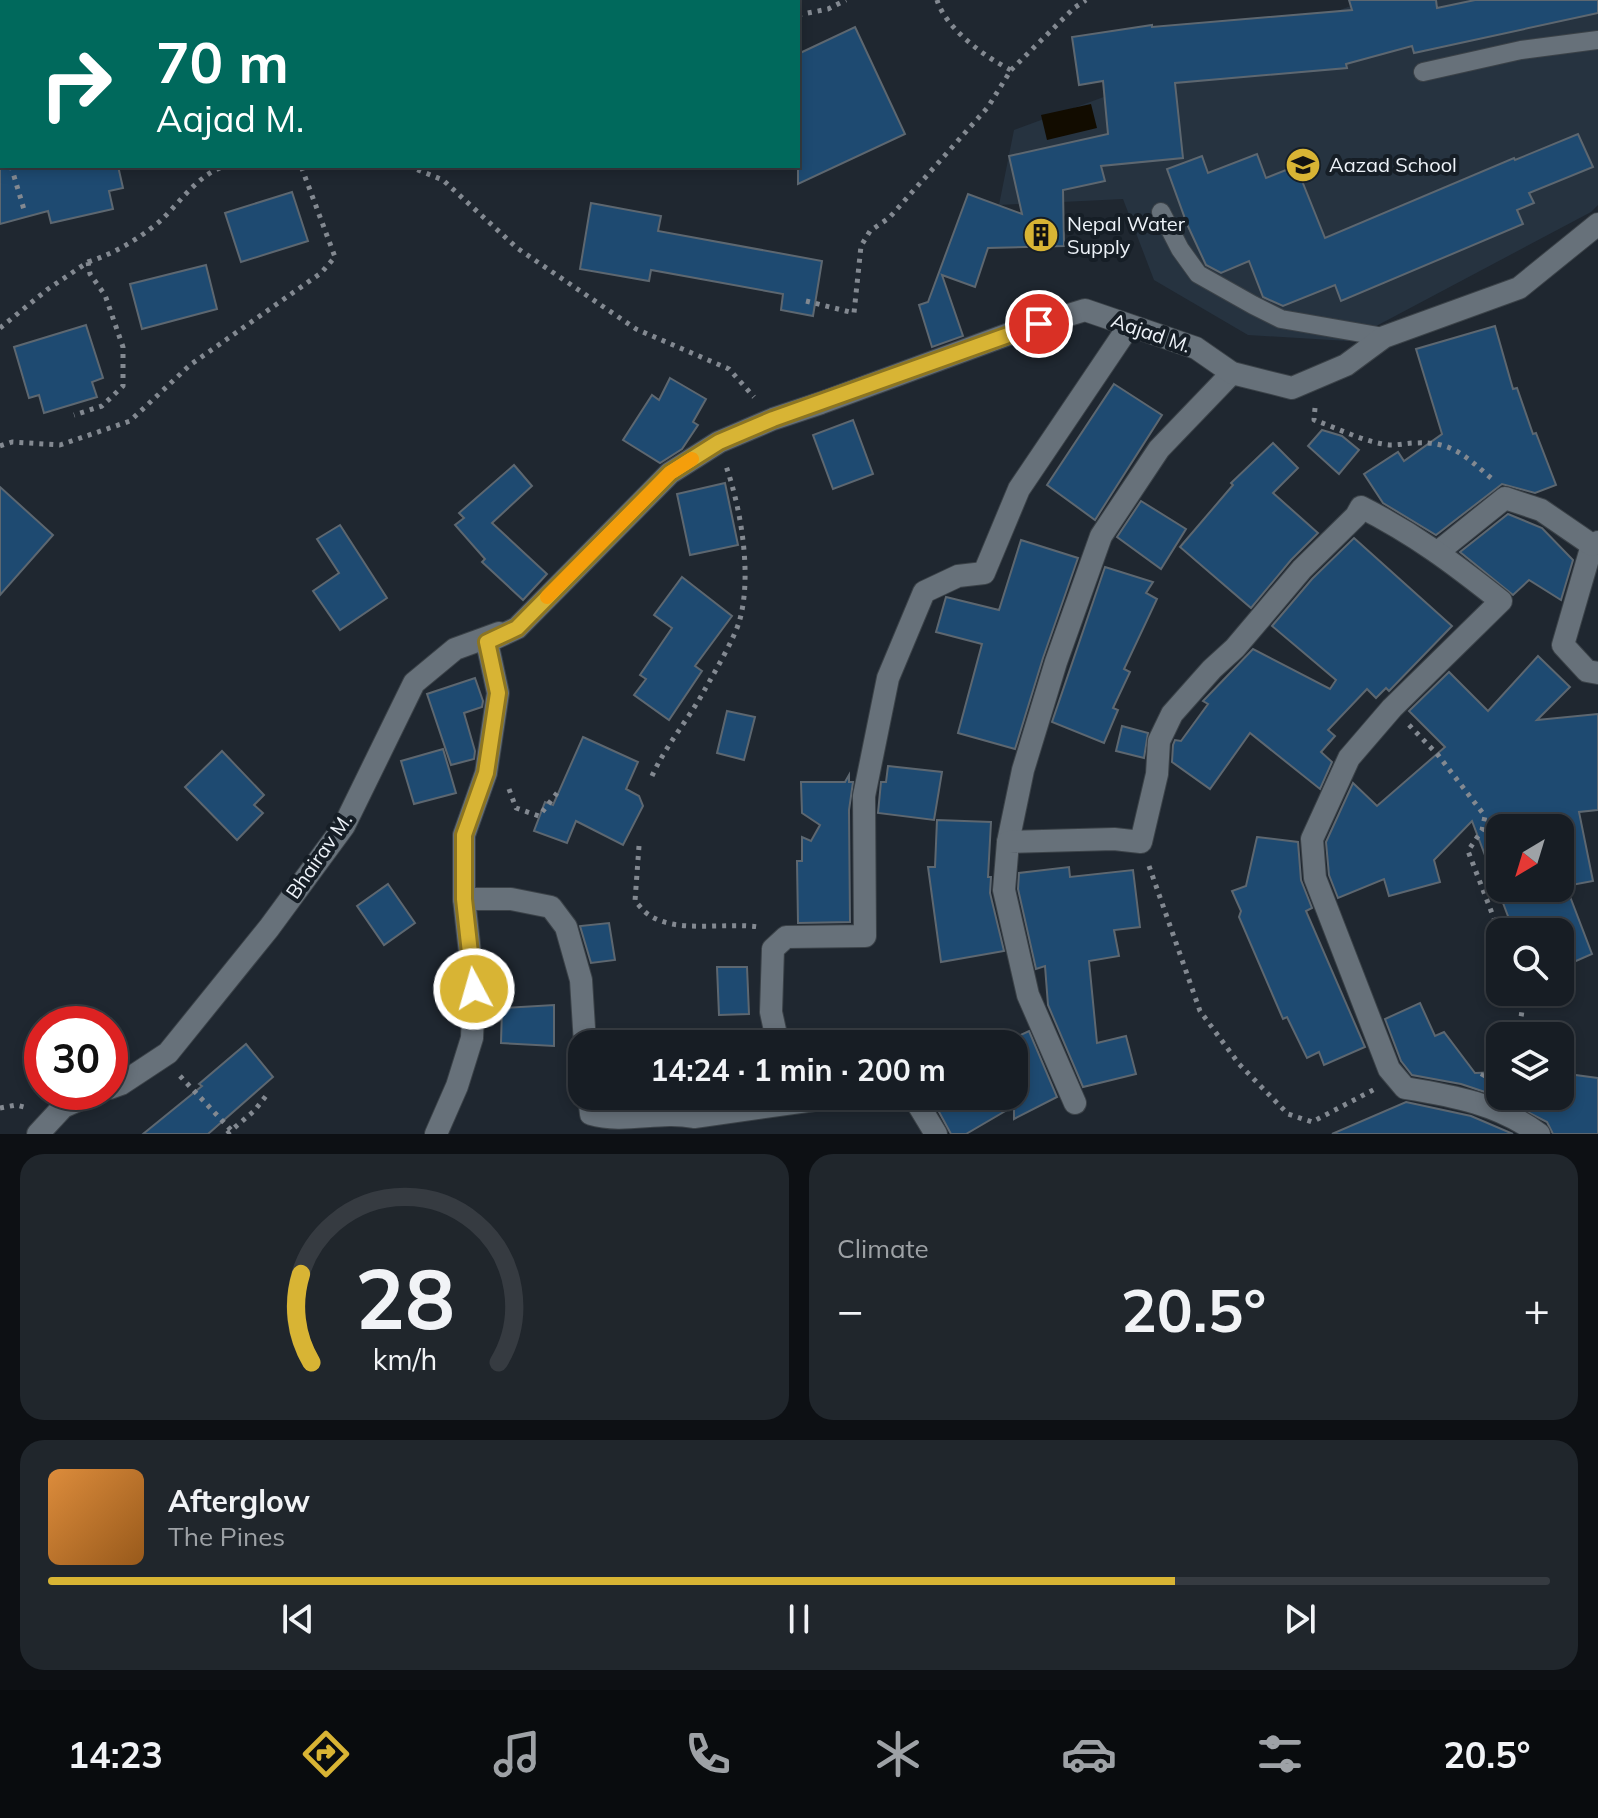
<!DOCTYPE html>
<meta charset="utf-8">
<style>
:root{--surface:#171d24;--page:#20262c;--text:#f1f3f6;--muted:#9ea2a6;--line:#363b41;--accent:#d8b434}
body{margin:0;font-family:Mulish,sans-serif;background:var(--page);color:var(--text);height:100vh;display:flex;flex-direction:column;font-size:30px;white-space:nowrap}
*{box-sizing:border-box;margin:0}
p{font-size:26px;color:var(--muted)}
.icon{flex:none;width:44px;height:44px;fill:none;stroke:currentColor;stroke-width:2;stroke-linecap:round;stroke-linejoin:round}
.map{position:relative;height:1134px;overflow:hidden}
.sheet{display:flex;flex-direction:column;gap:20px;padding:20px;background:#0d1014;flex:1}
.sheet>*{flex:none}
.banner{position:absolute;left:0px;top:0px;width:800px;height:168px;box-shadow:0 4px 12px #0003,0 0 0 2px var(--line);background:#00695c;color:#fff;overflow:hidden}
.needle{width:52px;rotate:218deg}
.fabs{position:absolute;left:1486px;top:814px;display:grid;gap:16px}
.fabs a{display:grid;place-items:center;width:88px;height:88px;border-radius:16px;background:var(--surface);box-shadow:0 4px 12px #0003,0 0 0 2px var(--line);font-size:40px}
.speed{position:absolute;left:24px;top:1006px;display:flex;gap:16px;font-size:40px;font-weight:700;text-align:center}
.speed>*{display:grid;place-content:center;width:104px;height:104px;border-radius:50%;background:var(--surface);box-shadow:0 4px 12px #0003,0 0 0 2px var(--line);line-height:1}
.speed .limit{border:12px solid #d22;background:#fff;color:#111}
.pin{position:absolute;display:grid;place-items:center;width:68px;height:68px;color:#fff;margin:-34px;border:4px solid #fff;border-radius:50%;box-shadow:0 2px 8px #0007}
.me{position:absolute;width:88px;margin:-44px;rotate:354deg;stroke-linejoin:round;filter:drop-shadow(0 0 6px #0008)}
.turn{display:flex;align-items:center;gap:28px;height:168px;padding:0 24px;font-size:36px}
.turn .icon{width:104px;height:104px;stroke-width:2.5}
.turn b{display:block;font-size:56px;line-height:68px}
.big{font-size:60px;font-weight:700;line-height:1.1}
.sheet .tile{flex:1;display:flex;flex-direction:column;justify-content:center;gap:12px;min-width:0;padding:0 28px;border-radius:24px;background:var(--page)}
.sheet .dial{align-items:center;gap:0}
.dial svg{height:208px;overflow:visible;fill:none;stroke:var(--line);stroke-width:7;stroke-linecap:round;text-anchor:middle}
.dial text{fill:var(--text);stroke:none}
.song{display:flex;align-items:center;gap:24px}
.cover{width:96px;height:96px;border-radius:12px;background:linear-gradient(135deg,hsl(30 70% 55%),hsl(30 70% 35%))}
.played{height:8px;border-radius:4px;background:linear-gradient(90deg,var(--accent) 75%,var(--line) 75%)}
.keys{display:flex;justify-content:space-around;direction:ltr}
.heat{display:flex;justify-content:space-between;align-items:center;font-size:44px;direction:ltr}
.sheet .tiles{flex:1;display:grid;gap:20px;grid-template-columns:1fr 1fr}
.tile:last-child{grid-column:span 2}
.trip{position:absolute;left:568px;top:1030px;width:460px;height:80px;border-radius:24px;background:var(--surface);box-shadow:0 4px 12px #0003,0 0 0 2px var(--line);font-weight:700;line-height:80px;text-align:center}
.menu{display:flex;height:128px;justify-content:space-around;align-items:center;background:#090c0e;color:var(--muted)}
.menu .icon{width:56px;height:56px}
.menu .active{color:var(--accent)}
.menu b{font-size:36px;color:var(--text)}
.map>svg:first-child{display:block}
.built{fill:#263340}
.water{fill:#120c00}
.building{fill:#1e4a71;stroke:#5d6770;stroke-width:2;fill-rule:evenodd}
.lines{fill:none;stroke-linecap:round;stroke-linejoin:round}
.service-casing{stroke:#3b4248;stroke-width:20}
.minor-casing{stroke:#3b4248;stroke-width:24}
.path{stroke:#838991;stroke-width:5;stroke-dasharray:4 6;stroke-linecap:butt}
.service{stroke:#67717a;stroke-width:18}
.minor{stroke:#67717a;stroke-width:22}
.route-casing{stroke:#8c7522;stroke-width:20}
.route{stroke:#d8b434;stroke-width:14}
.slow{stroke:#f59e0b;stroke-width:14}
.labels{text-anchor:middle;stroke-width:8;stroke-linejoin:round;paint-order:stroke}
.poi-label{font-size:20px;fill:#edf2f8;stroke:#161e26;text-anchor:start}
.street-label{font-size:20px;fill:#edf2f8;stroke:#161e26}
</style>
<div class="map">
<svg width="1598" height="1134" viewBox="0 0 1598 1134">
<rect width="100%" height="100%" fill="#1f2730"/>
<!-- built -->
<polygon class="built" points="1367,0 1598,0 1598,205 1591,212 1348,341 1248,335 1154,280 1123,199 999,205 1014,130"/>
<!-- water -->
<polygon class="water" points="1091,104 1097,128 1047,140 1041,115"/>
<!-- building -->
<g class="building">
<polygon points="1349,0 1436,0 1437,8 1475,0 1598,0 1598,13 1414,53 1412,46 1346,64 1347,68 1175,83 1183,158 1101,166 1105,181 1063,190 1064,246 988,248 975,287 942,275 963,336 932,347 919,305 928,302 968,194 1022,214 1009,156 1108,134 1103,81 1079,85 1072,37 1152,25 1152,27 1352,10"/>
<polygon points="855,27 905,134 798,184 798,54"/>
<polygon points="1578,134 1593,167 1529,193 1534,203 1517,210 1523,224 1341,301 1335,285 1283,306 1263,297 1249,261 1221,273 1206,265 1187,224 1167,169 1202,156 1208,173 1257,154 1266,178 1296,166 1325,238 1514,158 1515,160"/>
<polygon points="0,166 118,166 123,188 109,191 113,209 51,223 48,211 0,224"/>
<polygon points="292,192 308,241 241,262 225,213"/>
<polygon points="591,203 661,216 658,231 822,261 813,316 781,310 783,294 651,270 649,281 580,269"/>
<polygon points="206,265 217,309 142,329 130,284"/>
<polygon points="86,325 103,378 92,382 97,397 44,413 39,395 29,398 14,347"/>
<polygon points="1495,326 1513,389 1517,388 1533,434 1536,433 1556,485 1535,493 1502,484 1436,535 1383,503 1364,474 1398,452 1404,461 1442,434 1416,349"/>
<polygon points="670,378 706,399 693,422 698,425 682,449 660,463 623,440 652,395 659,400"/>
<polygon points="1114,384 1162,415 1095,520 1047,485"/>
<polygon points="853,420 873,474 833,489 813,435"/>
<polygon points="1322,430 1342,436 1359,450 1339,474 1308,446"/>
<polygon points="1273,443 1298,468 1273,493 1318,533 1291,560 1251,608 1180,547 1233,485 1231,483"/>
<polygon points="514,465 532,486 492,523 547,574 523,600 482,562 485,559 455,525 464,518 459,513"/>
<polygon points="725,483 738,545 690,555 677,494"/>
<polygon points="0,487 53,535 0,595"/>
<polygon points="1141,501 1186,529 1161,569 1117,537"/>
<polygon points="1508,514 1542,528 1573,560 1561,600 1529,580 1513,595 1460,552"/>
<polygon points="340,525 387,598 340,630 313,591 339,573 317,539"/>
<polygon points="1354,538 1452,626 1389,691 1386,688 1376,698 1367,689 1328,730 1335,736 1321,752 1332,762 1320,789 1250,733 1210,789 1172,762 1173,745 1175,740 1181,741 1208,704 1203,701 1253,649 1330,689 1336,680 1272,626 1312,579"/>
<polygon points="1021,540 1078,558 1043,658 1015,749 958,733 982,644 936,632 946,597 999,610"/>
<polygon points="1105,567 1153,582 1146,593 1157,599 1124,669 1130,672 1113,708 1118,710 1104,743 1052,722"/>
<polygon points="682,577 732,616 695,666 702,671 669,720 634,695 646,679 640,675 672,628 654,615"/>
<path d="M1538,656l32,31 -33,33 61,-6v96l-19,2 14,69 -27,5 26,68 -32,14v-36h-46l-42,-111 -38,39 6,22 -51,14 -5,-17 -46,19 -9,-23 -3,-33 27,-59 24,23 68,-59 -36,-36 40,-39 39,39zM1500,828h60v60h-61z"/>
<polygon points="475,678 483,701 482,707 464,713 475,751 474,759 451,765 427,694"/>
<polygon points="727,711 755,717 744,760 717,753"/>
<polygon points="1122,726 1148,733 1144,758 1116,751"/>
<polygon points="583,737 638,762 626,789 639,796 643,806 623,845 576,821 567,843 534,831 545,802 553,805"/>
<polygon points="443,749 456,793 414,804 401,761"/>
<polygon points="222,751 264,795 254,805 263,813 237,840 185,787"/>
<polygon points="888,766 942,772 934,820 878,813 881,782 886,782"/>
<polygon points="849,775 849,782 853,782 849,810 850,922 798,923 797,861 802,861 802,837 811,841 820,825 802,813 801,782 845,782"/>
<polygon points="937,820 991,822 988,877 991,877 990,893 1004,951 941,962 928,867 935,867"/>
<polygon points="1257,837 1298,842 1301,880 1312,908 1306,911 1365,1047 1324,1065 1319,1052 1307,1058 1287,1017 1283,1019 1239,917 1241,911 1232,891 1246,886"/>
<polygon points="1069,867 1070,877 1133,870 1140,927 1114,930 1119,956 1089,961 1097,1043 1126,1036 1136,1074 1083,1087 1048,1005 1045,966 1036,969 1018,889 1019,873"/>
<polygon points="388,884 415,923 384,945 357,906"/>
<polygon points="609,923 615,960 591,963 580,926"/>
<polygon points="717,967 747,967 749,1014 719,1015"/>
<polygon points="1420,1003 1435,1036 1444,1032 1475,1073 1500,1072 1500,1096 1560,1096 1560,1073 1598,1078 1598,1134 1553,1134 1547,1122 1497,1096 1461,1084 1412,1075 1401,1061 1385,1019"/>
<polygon points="554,1005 554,1046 501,1043 502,1008"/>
<polygon points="1029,1031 1057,1097 1014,1119 1014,1106 966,1134 951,1134 938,1110 961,1096 1014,1096 1014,1038"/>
<polygon points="246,1044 273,1077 208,1134 143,1134 202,1086 199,1084"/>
<polygon points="1406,1102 1471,1116 1513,1134 1332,1134"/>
</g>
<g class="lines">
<defs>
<g id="service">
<polyline points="1423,72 1521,50 1598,40"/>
<polyline points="1161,212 1180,249 1198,274 1253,305 1281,319 1384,337"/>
</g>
<g id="minor">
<polyline points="1598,542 1592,545 1563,645 1587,671 1598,673"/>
<polyline points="1439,551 1505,498 1541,510 1592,545"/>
<polyline points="1008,842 1023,770 1056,662 1101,536 1159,449 1232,373"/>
<polyline points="464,899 511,899 551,907 566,927 581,980 585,1044"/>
<polyline points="778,1044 771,1012 773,949 786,937 865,936 864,796 888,678 924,592 958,576 984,573 1019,489 1129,326"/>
<polyline points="110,1088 121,1084 168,1053 269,928 344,826 414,683 455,649 499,633"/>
<path d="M589,1096l2,18c34,10 68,-4 103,3l149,-21"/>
<polyline points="913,1096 936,1134"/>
<path d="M1075,1103l-47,-108 -24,-105 4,-48 106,-3 27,3 16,-68 2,-33 13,-27 40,-45 23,-21 67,-79 54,-53 5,-9c55,28 92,56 140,94l-109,107 -43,50 -37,81 3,39 74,191 16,19c49,8 94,16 134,46"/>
<polyline points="38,1134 63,1107 96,1092"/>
<polyline points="436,1134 457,1086 472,1038 474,989 464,899 464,835 486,773 498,693 487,642 517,628 670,473 719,442 773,419 821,403 1017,331 1085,310 1196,348 1232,373 1292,388 1346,365 1384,337 1519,288 1598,224"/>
</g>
</defs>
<!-- service casing -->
<use href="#service" class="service-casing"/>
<!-- minor casing -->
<use href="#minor" class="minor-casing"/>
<!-- path -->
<g class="path">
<polyline points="361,0 363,2"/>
<polyline points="585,0 598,2"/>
<polyline points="353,2 354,0"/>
<polyline points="798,15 828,9 846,0"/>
<polyline points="1011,70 1074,8 1086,0"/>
<polyline points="0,99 2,98"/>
<polyline points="0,129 2,136"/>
<polyline points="11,166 25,213"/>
<polyline points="408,166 443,180 517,248 636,329 729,369 754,397"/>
<path d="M88,262c27,-9 49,-22 71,-40 21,-19 38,-47 66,-56"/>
<path d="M806,301l48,12 7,-67 9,-15 19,-13 99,-111 23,-37c-26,-13 -65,-41 -74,-70"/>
<polyline points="0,328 48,289 88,262 90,274 105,295 123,347 123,386 102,406 74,415"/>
<path d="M1315,408l-1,12c24,8 51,23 77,25 8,0 16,-2 24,-2 37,-2 50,13 76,35"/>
<polyline points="0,446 12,442 60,445 130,421 190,365 321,273 335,257 301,166"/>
<polyline points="1409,725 1438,755 1485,816 1482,830 1468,851 1500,934"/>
<path d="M652,776c14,-31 36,-56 52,-85 10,-18 31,-53 36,-72 12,-45 1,-110 -14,-153"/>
<polyline points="509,789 516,808 539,816 557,793"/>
<path d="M639,846l-4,55c4,4 9,11 14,14 28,19 76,7 110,12"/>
<polyline points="1149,866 1200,1011 1239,1064 1288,1114 1312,1122 1375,1089"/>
<polyline points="1518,1036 1525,992"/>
<polyline points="180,1076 231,1130"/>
<polyline points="1482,1077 1493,1057 1500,1052"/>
<polyline points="0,1108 16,1105 24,1107"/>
<polyline points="227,1134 254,1111 266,1096"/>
</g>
<!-- service -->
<use href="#service" class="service"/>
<!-- minor -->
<use href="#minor" class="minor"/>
</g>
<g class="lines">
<defs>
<polyline id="route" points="474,989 464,899 464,835 486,773 498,693 487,642 517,628 670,473 719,442 773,419 1039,324"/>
</defs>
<!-- route casing -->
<use href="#route" class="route-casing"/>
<!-- route -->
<use href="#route" class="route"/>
<!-- slow -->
<polyline class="slow" points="547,597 670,473 692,459"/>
</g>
<!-- icons -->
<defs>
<symbol id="school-disc" viewBox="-11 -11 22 22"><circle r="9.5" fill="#d8b434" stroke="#161e26"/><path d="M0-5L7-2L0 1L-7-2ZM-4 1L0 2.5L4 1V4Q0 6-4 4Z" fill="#111"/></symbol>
<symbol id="building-disc" viewBox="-11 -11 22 22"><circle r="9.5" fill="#d8b434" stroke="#161e26"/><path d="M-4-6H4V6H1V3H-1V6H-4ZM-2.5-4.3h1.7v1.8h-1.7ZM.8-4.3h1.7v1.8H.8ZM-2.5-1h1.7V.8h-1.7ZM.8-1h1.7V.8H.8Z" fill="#111"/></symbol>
</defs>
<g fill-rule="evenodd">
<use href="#school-disc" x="1283" y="145" width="40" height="40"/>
<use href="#building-disc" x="1021" y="215" width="40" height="40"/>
</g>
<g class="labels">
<!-- poi labels -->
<g class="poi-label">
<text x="1329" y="172">Aazad School</text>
<text x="1067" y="231">Nepal Water<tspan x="1067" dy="23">Supply</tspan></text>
</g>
<!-- street labels -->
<g class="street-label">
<text transform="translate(1151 333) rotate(19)" y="7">Aajad M.</text>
<text transform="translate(319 856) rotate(-55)" y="7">Bhairav M.</text>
</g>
</g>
</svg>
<div class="fabs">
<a><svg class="needle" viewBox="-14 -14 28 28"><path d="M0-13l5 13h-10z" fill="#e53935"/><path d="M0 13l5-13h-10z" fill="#9ea2a6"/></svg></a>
<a><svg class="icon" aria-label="search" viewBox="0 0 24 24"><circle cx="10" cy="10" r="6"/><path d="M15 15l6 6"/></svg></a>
<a><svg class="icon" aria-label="layers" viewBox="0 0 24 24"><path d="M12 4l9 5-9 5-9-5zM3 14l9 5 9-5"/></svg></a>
</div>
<div class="speed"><div class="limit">30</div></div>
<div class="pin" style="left:1039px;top:324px;background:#d93025"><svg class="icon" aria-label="arrive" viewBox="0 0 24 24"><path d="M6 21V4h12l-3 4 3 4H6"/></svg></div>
<svg class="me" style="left:474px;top:989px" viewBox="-20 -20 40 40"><circle r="17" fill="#d8b434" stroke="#fff" stroke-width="3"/><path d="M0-11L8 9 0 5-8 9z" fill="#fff"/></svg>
<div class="trip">14:24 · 1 min · 200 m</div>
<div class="banner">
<div class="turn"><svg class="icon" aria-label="right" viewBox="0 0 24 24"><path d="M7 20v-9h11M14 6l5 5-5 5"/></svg><div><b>70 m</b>Aajad M.</div></div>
</div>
</div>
<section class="sheet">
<div class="tiles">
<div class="tile dial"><svg viewBox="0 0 100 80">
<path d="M14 69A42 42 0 1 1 86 69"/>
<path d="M14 69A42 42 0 0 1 10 35" stroke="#d8b434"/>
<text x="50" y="56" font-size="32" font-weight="700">28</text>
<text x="50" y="72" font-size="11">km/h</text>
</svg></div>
<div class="tile"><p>Climate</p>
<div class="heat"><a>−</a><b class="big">20.5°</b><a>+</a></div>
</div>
<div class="tile">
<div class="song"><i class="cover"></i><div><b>Afterglow</b><p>The Pines</p></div></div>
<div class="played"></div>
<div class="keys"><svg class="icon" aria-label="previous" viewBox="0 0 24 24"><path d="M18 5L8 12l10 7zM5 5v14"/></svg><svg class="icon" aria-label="pause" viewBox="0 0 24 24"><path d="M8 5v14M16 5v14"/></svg><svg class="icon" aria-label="next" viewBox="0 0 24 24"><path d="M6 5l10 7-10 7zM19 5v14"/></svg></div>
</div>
</div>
</section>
<nav class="menu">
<b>14:23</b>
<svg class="icon active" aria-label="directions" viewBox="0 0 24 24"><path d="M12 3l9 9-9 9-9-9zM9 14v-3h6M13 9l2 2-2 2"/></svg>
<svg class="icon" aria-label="music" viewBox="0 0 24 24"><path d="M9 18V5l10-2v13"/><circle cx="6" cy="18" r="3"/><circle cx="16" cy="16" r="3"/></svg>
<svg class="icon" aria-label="phone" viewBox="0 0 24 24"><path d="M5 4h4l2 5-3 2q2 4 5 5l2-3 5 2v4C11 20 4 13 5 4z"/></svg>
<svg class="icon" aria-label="climate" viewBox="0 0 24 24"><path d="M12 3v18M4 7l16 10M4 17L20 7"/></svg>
<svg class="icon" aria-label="car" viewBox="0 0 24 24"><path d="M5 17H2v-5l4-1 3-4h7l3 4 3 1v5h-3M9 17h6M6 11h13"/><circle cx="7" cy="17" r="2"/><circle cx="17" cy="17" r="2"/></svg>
<svg class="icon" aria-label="filters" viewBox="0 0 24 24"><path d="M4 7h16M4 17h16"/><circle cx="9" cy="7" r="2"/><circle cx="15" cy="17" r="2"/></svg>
<b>20.5°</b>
</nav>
